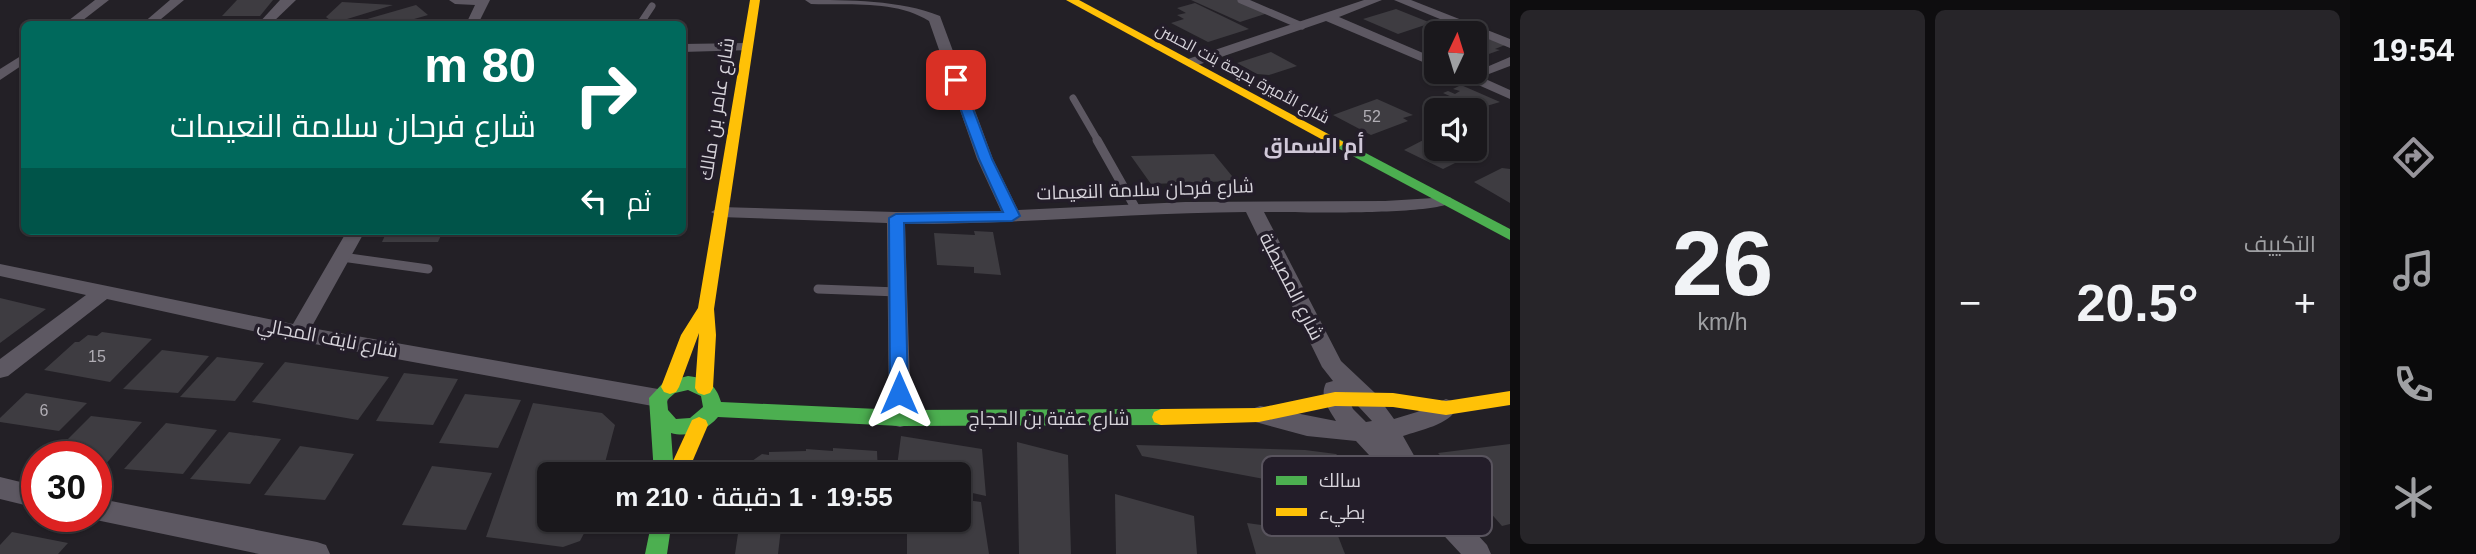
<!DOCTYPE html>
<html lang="ar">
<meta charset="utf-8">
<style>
:root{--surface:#1a181c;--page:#272529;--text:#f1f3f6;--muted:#9fa0a3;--line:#38373b;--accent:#97949b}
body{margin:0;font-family:Arial,Cairo,sans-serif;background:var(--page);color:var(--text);direction:rtl;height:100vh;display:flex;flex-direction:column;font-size:26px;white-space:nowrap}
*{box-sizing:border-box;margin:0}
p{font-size:23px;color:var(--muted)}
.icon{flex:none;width:38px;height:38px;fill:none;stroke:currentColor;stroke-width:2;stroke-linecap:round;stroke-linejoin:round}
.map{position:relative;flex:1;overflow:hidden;direction:ltr}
.details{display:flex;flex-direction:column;gap:10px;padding:10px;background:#0e0d0f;width:840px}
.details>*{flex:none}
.top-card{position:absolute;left:21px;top:21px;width:665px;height:214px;border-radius:10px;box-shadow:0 2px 5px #0004,0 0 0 2px var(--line);direction:rtl;background:#00695c;color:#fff;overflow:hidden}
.needle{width:46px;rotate:4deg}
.controls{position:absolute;left:1424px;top:21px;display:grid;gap:14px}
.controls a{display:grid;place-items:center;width:63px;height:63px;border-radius:10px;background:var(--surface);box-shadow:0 2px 5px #0004,0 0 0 2px var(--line);font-size:35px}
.speed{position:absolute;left:21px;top:441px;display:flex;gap:14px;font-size:35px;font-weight:700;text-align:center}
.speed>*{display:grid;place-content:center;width:91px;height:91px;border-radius:50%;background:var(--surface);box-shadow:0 2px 5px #0004,0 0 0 2px var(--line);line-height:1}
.speed .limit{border:10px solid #d22;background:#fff;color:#111}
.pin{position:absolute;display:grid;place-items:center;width:60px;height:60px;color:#fff;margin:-30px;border-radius:14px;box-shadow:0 4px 10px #0006}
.me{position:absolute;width:77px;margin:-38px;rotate:0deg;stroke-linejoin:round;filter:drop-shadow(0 0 5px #0008)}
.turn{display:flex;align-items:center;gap:24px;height:147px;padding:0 35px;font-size:32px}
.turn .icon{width:91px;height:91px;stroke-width:2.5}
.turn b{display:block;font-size:49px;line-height:60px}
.then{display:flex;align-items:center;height:66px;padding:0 35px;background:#0003;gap:14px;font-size:26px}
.big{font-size:52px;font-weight:600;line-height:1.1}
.details .tile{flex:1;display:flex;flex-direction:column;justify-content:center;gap:10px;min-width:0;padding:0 24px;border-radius:10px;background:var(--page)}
.details .dial{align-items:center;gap:0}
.dial b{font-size:91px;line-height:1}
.heat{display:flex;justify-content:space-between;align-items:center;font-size:38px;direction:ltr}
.details .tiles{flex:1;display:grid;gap:10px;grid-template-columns:repeat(2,1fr)}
.trip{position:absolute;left:537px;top:462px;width:434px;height:70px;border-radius:10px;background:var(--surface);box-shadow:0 2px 5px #0004,0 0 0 2px var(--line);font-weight:600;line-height:70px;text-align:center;direction:rtl}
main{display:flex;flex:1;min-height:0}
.tabs{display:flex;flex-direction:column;width:126px;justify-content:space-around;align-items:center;background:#0a0a0b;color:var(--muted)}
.tabs .icon{width:49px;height:49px}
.tabs .selected{color:var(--accent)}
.tabs b{font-size:32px;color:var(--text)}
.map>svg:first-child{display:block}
.building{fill:#3e3c41}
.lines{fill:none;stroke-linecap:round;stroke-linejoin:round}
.lane-far1{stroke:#5d5862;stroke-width:7}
.lane{stroke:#5d5862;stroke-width:9}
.street{fill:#5d5862;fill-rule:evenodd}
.fast{fill:#4caf50;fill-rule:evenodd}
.slow{fill:#ffc107;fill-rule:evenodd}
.route{fill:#1a73e8;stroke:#114b97;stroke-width:2}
.labels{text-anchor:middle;stroke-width:7;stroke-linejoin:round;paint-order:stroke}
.far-street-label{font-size:16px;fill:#d6d3da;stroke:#231d29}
.number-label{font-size:16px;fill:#b0adb4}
.street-label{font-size:19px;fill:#d6d3da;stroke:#231d29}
.neighbourhood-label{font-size:21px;font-weight:bold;fill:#d0c8d8;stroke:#231d29}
.key{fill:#231d29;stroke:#59545e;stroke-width:2}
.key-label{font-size:19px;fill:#d6d3da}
</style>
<main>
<nav class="tabs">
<b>19:54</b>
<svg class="icon selected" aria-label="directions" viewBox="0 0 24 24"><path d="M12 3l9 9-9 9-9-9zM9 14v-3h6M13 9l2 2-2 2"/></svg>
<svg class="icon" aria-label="music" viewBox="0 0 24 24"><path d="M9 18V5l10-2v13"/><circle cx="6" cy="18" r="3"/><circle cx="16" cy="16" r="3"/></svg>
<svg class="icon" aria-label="phone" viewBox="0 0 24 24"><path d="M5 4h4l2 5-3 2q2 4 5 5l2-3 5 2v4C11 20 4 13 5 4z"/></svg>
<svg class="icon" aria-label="climate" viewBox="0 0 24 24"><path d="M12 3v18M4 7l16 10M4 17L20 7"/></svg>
</nav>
<section class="details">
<div class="tiles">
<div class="tile"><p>التكييف</p>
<div class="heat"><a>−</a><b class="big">20.5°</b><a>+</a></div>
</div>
<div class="tile dial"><b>26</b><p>km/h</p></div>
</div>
</section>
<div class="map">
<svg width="1510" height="554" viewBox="0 0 1510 554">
<rect width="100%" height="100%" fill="#232026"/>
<!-- building -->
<g class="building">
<polygon points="237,0 273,0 260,16 222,16"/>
<polygon points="1191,0 1238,0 1268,13 1240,22"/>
<polygon points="342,2 393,5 334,23 326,17"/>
<polygon points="1195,3 1249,29 1208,42 1171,23 1184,19 1177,15 1186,13 1177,8"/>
<polygon points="416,5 428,15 397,24 350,24"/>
<polygon points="1396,9 1431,23 1398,34 1363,19"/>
<polygon points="532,19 570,20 567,24 529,24"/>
<polygon points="1475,33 1505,45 1495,49 1500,50 1475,59"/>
<polygon points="1271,52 1297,66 1269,75 1257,74 1237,63"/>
<polygon points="1461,85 1500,102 1483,107 1487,109 1483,111 1443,93 1448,91 1455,94 1460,91 1453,89"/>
<polygon points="1377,99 1413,115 1403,118 1408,121 1371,135 1333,115"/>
<polygon points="1437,133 1437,149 1475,147 1481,150 1443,169 1404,150"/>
<polygon points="1214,154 1236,181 1151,184 1131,156"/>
<polygon points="1502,168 1510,169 1510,203 1474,182"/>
<polygon points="387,231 443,231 438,242 382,242"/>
<polygon points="974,231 993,232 1001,275 974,273 974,267 937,265 934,233 975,235"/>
<polygon points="0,298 46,309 0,343"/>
<polygon points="102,332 152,339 110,382 44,370 75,342 79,342 88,335 97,336"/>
<polygon points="162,350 209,356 178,393 123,389"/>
<polygon points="217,357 264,363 235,401 180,397"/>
<polygon points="285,362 389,377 358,420 252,402"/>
<polygon points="404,373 458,379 433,425 376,421"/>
<polygon points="26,393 87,403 59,431 0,422 0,418"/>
<polygon points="465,394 521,400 498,448 439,443"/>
<polygon points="533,403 602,413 615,425 602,474 550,474 550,520 591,520 580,541 563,547 486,537"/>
<polygon points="91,416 142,422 104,466 96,465 96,457 50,457"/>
<polygon points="166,423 217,430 183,474 124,469"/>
<polygon points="229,432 281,439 250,484 190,479"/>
<polygon points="901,436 982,449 986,496 959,490 959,474 896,474"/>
<polygon points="1017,442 1068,455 1071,554 1019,554"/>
<polygon points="1510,444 1510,524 1502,526 1438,453"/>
<polygon points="1136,445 1305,450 1336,454 1357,471 1370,499 1142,456"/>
<polygon points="300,446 354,454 325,500 264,495"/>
<polygon points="833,448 877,451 878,474 742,474 742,468 762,454 769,455 769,452 806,451 806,449 833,451"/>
<polygon points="432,466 492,473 466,530 402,525"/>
<polygon points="1115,494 1194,516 1197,554 1116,554"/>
<polygon points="959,499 981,502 989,554 907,554 907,520 959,520"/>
<polygon points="740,520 782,520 778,554 735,554"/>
<polygon points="793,520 878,520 879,530 793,522"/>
<polygon points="1247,523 1338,536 1345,554 1256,554"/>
<polygon points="12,532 68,543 58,554 0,554 0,545"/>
</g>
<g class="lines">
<!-- lane-far1 -->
<g class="lane-far1">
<polyline points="1241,0 1302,26"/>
<polyline points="640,24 652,6"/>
<polyline points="1073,98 1098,141"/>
</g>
<!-- lane -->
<g class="lane">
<polyline points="1097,140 1136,209"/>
<polyline points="342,257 428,269"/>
<polyline points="818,289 898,292"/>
</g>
<!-- street -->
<g class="street">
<polygon points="95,0 109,0 78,24 64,24"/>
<polygon points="170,0 184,0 155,24 142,24"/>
<polygon points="280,0 296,0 271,24 258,24"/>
<polygon points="449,0 490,0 478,24 466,24 475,5 455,4"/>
<path d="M805,0c43,0 96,0 135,16l53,143 25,51 167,-8 200,-1 65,-4 3,4c-13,15 -161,11 -189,11l77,149 34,32 19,26 23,-7 29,-13 8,3 3,6c-8,17 -37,22 -54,28l26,46 58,63 4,9h-30l-105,-113 -49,-5 -55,-15 -3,-6 3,-6 8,-3 76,15c-7,-12 -17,-24 -10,-38l7,-2 -11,-14 -76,-155c-114,1 -227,12 -341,12l6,194 -3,7 -8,2 -8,-2 -3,-7 -2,-195 -167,-6 -9,-5 9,-5 176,5 105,-1 -24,-52 -48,-138c-32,-21 -81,-16 -118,-17zM1345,392l27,29 -6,1 -13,-13z"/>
<polygon points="1364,0 1382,0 1339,17 1437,59 1437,68 1326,21 1195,66 1190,67 1183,63 1185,60"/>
<polygon points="1394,0 1411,0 1510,39 1510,48"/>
<polygon points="747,43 752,44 752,50 682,52 682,44"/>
<polygon points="24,54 24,64 0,80 0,69"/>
<polygon points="1510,57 1510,66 1481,77 1510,90 1510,99 1449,72 1475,72"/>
<polygon points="347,231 365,231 311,328 658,389 666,392 669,398 666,404 658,407 298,341 107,299 8,376 0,378 0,359 86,295 0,276 0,264 293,324"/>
<polygon points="0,477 37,486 37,508 0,499"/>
<polygon points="96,498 317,542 326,545 330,554 259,554 96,520 87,516 96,516"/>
</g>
<!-- fast -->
<g class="fast">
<polygon points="1339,139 1510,229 1510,240 1334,146 1333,143"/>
<path d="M688,376c18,2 28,8 33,26l179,8 261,-1 7,3 2,5 -2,5 -7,3 -261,1 -182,-9c-12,14 -30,21 -47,16l3,41h-20l-5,-76 15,-16zM688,390l13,6 2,11 -13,11 -14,1 -8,-9 -1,-10 8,-7z"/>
<polygon points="652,520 672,520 667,554 645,554"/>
</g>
<!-- slow -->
<g class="slow">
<polygon points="750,0 760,0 714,309 716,335 713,388 710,393 704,395 698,393 695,388 699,333 679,387 676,392 670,394 664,392 661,387 681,335 698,308"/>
<polygon points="1066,0 1079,0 1345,143 1339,147 1334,146"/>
<polygon points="1510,391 1510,405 1446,415 1393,407 1335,406 1259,422 1161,425 1154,422 1152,417 1154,412 1161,409 1259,408 1335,392 1393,393 1446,401"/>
<polygon points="699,417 706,420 708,425 687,474 667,474 692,420"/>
</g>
</g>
<!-- route -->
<polygon class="route" points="956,77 962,80 992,159 1020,216 1012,221 904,223 908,393 906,398 899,400 893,398 890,393 889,218 896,214 1003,212 979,159 950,80"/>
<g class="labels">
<!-- far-street labels -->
<g class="far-street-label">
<text transform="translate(1243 73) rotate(28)" y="6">شارع الأميرة بديعة بنت الحسن</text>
</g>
<!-- number labels -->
<g class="number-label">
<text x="1372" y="122">52</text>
<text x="97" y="362">15</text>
<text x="44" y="416">6</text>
</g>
<!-- street labels -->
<g class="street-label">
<text transform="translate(716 109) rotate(-81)" y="7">شارع عامر بن مالك</text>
<text transform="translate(1145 189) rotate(-2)" y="7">شارع فرحان سلامة النعيمات</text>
<text transform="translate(1292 286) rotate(63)" y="7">شارع المصيطبة</text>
<text transform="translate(328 337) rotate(11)" y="7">شارع نايف المجالي</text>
<text x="1049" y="425">شارع عقبة بن الحجاج</text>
</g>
<!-- neighbourhood labels -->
<g class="neighbourhood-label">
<text x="1314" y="153">أم السماق</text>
</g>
</g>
<!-- legend -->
<rect x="1262" y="456" width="230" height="80" rx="10" class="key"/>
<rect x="1276" y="476" width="31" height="9" fill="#4caf50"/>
<rect x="1276" y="508" width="31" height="8" fill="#ffc107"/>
<g class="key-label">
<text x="1319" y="487">سالك</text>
<text x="1319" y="519">بطيء</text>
</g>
</svg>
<div class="controls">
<a><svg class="needle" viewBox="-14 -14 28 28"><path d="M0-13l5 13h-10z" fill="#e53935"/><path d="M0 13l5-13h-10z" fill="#9fa0a3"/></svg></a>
<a><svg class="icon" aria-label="sound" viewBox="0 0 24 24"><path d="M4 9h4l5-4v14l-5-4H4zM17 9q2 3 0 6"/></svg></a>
</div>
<div class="speed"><div class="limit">30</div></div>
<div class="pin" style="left:956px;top:80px;background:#d93025"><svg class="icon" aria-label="arrive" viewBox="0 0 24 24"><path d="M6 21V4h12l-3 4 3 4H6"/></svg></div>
<svg class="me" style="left:899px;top:393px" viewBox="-20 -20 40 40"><path d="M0-17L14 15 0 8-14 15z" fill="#1a73e8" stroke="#fff" stroke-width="4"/></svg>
<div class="trip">19:55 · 1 دقيقة · 210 m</div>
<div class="top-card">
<div class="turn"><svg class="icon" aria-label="right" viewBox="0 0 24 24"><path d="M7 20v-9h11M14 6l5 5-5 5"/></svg><div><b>80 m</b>شارع فرحان سلامة النعيمات</div></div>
<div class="then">ثم<svg class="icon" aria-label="left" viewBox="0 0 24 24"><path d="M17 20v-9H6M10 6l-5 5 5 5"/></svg></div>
</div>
</div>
</main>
